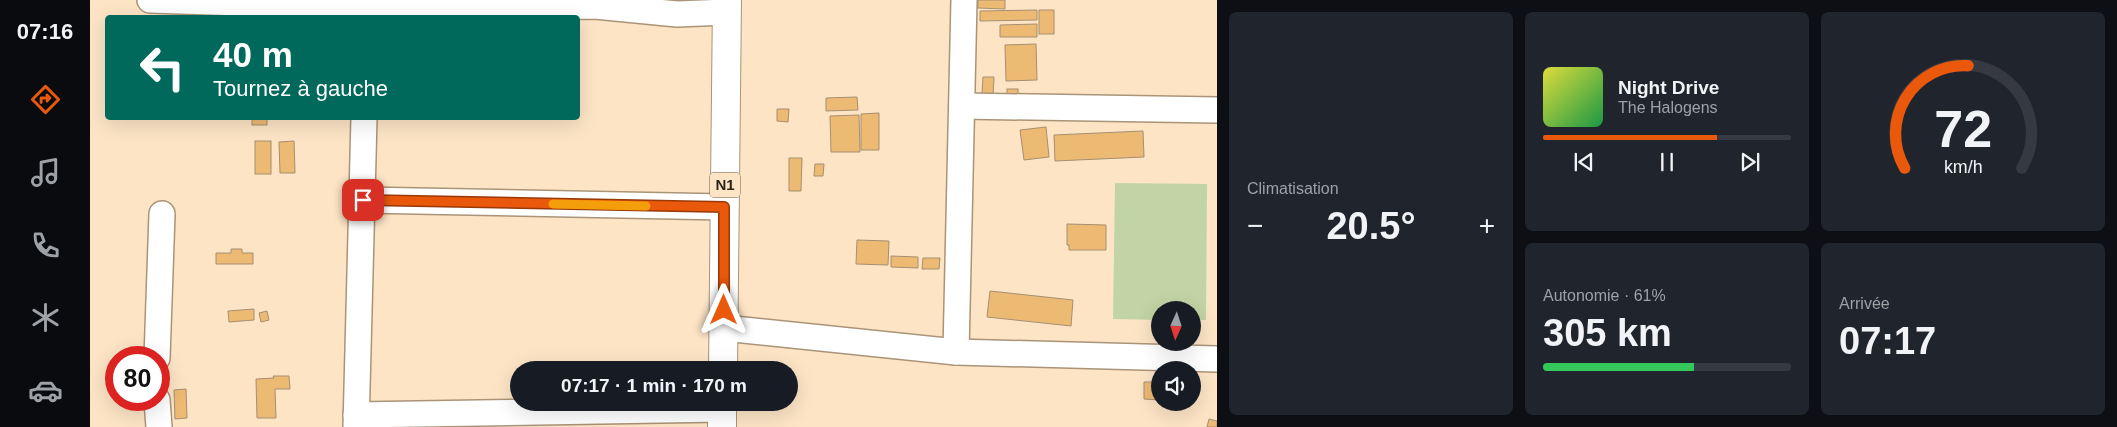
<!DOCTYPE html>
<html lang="fr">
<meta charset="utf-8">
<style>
:root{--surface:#171b24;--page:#20242c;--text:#f1f3f6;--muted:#9ea1a6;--line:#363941;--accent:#ea580c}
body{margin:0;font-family:Helvetica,sans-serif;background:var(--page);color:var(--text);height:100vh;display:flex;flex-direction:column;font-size:19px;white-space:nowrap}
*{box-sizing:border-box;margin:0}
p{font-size:16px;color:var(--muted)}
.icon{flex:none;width:28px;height:28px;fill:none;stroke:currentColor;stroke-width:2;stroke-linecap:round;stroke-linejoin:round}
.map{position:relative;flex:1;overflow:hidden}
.panel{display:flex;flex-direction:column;gap:12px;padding:12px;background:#0d0f14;width:900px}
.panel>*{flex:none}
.hud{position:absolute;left:15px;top:15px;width:475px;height:105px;border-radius:5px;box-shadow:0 5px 20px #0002;background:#00695c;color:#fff;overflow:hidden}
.needle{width:32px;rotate:183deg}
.buttons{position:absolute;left:1061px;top:301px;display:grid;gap:10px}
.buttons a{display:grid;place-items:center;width:50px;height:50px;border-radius:50%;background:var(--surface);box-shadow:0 5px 20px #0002;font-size:25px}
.speed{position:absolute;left:15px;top:346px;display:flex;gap:10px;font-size:25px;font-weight:700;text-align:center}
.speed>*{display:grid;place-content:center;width:65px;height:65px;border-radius:50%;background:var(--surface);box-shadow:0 5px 20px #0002;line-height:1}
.speed .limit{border:8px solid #d22;background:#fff;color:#111}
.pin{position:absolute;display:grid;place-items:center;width:42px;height:42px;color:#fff;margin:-21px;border-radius:10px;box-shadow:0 2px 8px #0006}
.me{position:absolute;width:55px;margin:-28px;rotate:0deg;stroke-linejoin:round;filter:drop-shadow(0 0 4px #0008)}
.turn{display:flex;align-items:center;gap:18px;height:105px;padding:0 25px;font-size:22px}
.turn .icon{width:65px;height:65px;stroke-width:2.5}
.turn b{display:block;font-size:35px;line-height:42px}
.big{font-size:38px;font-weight:700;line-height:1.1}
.panel .widget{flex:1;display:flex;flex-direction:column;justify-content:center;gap:8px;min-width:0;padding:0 18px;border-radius:8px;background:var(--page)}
.panel .dial{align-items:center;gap:0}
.dial svg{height:130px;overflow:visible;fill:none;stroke:var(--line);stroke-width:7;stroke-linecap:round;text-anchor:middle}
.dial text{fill:var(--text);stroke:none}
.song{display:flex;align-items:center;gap:15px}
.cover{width:60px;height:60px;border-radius:8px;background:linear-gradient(135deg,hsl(60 70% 55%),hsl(140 70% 35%))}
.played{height:5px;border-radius:2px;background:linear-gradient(90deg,var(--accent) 70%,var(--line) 70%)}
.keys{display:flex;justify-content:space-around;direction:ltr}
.heat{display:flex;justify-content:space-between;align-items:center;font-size:28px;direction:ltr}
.charge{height:8px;border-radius:4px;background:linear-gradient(90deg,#34c759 61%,var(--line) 0)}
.panel .tiles{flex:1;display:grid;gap:12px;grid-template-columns:repeat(3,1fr)}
.widget:first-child{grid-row:span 2}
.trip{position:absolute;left:420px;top:361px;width:288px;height:50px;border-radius:25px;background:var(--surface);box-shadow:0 5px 20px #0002;font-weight:700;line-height:50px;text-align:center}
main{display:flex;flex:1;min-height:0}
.tab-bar{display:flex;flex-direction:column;width:90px;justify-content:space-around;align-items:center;background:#090b0e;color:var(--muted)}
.tab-bar .icon{width:35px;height:35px}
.tab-bar .active{color:var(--accent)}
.tab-bar b{font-size:22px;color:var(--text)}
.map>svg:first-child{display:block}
.green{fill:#c2d4a5}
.building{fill:#edba73;stroke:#a58f72}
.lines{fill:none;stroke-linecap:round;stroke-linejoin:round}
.minor-casing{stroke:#aa9477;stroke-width:28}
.highway-casing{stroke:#aa9477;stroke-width:30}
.minor{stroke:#fff;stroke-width:25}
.highway{stroke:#fff;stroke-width:28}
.route-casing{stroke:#983908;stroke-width:12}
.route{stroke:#ea580c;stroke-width:9}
.slow{stroke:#f59e0b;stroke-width:9}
.labels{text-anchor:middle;stroke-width:4;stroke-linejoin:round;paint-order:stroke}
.shield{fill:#fce4c5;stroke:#6c5e4d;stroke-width:1}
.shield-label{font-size:15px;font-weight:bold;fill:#2e251a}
</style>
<main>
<nav class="tab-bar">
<b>07:16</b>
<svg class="icon active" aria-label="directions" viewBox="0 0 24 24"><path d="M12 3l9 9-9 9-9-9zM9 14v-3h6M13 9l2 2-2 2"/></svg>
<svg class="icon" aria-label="music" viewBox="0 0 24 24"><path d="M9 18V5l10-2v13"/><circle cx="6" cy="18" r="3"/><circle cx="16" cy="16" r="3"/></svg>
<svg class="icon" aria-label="phone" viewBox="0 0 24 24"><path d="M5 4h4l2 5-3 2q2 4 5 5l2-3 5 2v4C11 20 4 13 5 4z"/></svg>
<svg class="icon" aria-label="climate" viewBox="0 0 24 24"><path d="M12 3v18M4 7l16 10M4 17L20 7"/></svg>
<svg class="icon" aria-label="car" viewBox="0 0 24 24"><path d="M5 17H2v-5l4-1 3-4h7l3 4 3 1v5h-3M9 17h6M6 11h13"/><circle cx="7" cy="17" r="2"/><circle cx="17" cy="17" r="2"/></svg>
</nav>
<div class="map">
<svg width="1127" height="427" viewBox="0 0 1127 427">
<rect width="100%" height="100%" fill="#fce4c5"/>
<!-- green -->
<polygon class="green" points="1025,183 1117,184 1116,320 1103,320 1102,310 1070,310 1070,320 1023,319"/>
<!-- building -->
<g class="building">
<polygon points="888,0 915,0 915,9 888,8"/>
<polygon points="947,10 947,20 890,21 890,11"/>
<rect x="949" y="10" width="15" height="24"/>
<polygon points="947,24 947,37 910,37 910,25"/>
<polygon points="946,44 947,80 916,81 915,45"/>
<polygon points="893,77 904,77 903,95 892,94"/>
<rect x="917" y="89" width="11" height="7"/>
<polygon points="767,97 768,110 736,111 736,98"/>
<polygon points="687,109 699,109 698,122 687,121"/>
<polygon points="789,113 789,150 771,150 771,114"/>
<polygon points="769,115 770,152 741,152 740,116"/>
<rect x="162" y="118" width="15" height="7"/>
<polygon points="956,127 959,157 934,160 930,130"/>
<polygon points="1053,131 1054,157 965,161 964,135"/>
<rect x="165" y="141" width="16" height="33"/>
<polygon points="204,141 205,173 190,173 189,142"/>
<polygon points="699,158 712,158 711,191 699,191"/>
<polygon points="725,164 734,164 733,176 724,176"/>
<polygon points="977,224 1016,225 1016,250 979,250 979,245 977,245"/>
<polygon points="767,240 799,241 798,265 766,264"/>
<polygon points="141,249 152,249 152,253 163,253 163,264 126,264 126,253 141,253"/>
<polygon points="801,256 828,257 828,268 801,267"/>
<polygon points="833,258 850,258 849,269 832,269"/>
<polygon points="900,291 983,300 981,326 897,317"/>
<polygon points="164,309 164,320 139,322 138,311"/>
<polygon points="177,311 179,320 171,322 169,313"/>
<polygon points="183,376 199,376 200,389 185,389 186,418 167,418 166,379 184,378"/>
<polygon points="1054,382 1070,382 1070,400 1054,399"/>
<polygon points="96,389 97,418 85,419 84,390"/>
<polygon points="1119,419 1127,421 1127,427 1117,427"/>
</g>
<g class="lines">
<defs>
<g id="minor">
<polyline points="60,0 275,7 505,6 587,14 637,12"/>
<polyline points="872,106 1127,110"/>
<polyline points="273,200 634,207"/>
<polyline points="634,328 866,352 1127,359"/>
<polyline points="866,352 874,0"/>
<polyline points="67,358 72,214"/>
<polyline points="67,400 69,427"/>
<polyline points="266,415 632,409"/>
<polyline points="266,427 274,118"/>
</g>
<g id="highway">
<polyline points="633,370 637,0"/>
<polyline points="632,427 632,402"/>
</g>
</defs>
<!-- minor casing -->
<use href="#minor" class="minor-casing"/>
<!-- highway casing -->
<use href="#highway" class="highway-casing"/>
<!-- minor -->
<use href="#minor" class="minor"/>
<!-- highway -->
<use href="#highway" class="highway"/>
</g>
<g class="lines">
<defs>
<polyline id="route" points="273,200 634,207 634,310"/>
</defs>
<!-- route casing -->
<use href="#route" class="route-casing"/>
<!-- route -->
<use href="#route" class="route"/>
<!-- slow -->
<polyline class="slow" points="463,204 556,206"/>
</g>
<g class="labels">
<!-- shield labels -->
<rect class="shield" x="620" y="172.5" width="30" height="25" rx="4"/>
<g class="shield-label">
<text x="635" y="190">N1</text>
</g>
</g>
</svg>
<div class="buttons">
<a><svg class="needle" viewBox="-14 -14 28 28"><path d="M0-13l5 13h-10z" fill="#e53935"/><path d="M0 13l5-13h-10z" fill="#9ea1a6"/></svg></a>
<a><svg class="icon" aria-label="sound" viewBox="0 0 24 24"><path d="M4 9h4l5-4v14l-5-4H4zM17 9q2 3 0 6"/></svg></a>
</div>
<div class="speed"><div class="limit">80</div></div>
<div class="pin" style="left:273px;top:200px;background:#d93025"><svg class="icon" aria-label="arrive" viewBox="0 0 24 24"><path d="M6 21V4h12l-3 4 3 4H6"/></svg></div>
<svg class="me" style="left:634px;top:310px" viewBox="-20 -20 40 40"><path d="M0-17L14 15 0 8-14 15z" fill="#ea580c" stroke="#fff" stroke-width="4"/></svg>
<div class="trip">07:17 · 1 min · 170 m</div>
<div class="hud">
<div class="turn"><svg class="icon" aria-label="left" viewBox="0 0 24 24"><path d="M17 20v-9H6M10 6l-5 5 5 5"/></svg><div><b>40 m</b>Tournez à gauche</div></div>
</div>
</div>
<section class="panel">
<div class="tiles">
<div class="widget"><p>Climatisation</p>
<div class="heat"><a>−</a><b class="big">20.5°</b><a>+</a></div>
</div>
<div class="widget">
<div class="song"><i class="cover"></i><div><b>Night Drive</b><p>The Halogens</p></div></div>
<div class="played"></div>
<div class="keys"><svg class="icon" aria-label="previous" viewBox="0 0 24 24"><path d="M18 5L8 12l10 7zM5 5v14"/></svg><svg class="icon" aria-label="pause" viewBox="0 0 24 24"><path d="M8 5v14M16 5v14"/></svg><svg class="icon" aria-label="next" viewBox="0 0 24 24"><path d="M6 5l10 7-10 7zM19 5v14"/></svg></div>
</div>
<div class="widget dial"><svg viewBox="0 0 100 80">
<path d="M14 69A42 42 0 1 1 86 69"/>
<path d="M14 69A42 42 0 0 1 53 6" stroke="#ea580c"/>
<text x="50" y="56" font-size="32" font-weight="700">72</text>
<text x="50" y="72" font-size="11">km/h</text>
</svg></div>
<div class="widget"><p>Autonomie · 61%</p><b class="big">305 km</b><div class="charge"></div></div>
<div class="widget"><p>Arrivée</p><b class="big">07:17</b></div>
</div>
</section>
</main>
